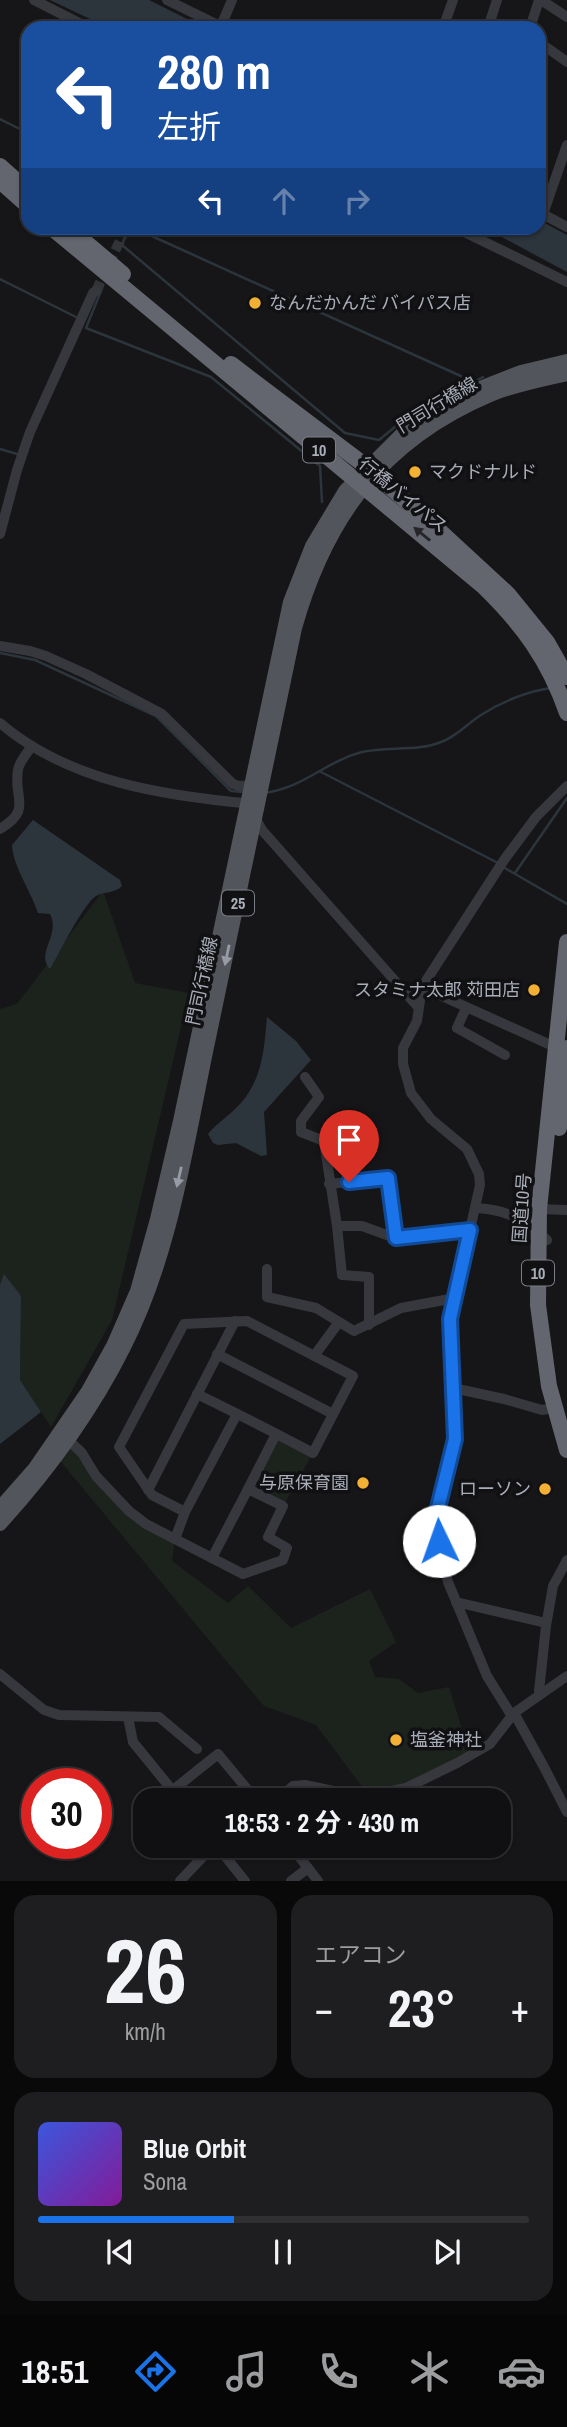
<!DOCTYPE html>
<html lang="ja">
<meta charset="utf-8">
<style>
:root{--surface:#101012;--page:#1e1e20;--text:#f1f3f6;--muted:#9c9d9f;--line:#303032;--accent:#1a73e8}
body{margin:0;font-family:"Archivo Narrow","Noto Sans JP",sans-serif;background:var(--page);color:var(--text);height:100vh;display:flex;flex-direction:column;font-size:26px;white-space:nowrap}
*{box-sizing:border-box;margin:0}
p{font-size:23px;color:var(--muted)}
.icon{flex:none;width:38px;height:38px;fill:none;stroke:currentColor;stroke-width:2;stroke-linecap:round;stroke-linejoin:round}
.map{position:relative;height:1881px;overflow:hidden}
.drawer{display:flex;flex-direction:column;gap:14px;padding:14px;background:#09090a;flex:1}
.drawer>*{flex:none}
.hud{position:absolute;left:21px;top:21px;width:525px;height:214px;border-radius:21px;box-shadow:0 2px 5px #0004,0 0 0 2px var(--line);background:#1a4fa0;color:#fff;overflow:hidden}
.speed{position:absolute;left:21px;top:1768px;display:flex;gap:14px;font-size:35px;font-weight:700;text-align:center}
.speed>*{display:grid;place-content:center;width:91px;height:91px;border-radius:50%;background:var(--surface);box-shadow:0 2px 5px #0004,0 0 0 2px var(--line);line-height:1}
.speed .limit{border:10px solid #d22;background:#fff;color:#111}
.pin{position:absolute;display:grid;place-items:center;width:60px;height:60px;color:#fff;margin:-72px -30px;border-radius:50% 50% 50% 0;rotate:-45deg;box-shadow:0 0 7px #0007}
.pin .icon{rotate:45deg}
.me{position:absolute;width:77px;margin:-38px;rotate:357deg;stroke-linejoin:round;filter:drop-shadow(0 0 5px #0008)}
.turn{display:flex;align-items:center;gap:24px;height:147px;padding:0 21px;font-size:32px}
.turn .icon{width:91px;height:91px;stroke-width:2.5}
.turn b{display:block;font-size:49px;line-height:60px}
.lanes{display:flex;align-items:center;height:66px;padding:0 21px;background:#0003;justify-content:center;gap:35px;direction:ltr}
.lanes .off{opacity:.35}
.big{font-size:52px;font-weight:700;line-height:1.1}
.drawer .widget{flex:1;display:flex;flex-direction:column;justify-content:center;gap:10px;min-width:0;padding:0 24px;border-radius:21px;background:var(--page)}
.drawer .dial{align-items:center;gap:0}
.dial b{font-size:91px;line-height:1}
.song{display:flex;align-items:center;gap:21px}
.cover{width:84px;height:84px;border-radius:10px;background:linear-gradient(135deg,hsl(230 70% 55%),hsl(290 70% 35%))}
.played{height:7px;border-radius:4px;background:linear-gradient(90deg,var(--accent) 40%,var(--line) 40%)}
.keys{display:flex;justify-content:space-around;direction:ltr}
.heat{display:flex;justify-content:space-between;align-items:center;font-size:38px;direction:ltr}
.drawer .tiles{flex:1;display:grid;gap:14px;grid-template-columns:1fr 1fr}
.widget:last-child{grid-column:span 2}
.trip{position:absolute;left:133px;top:1788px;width:378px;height:70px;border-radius:21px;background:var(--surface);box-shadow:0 2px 5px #0004,0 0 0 2px var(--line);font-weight:700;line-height:70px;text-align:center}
.dock{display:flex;height:112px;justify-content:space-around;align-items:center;background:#060607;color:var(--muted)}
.dock .icon{width:49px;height:49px}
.dock .on{color:var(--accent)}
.dock b{font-size:32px;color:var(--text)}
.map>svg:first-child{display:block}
.green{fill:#1c231d}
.water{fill:#2c353c}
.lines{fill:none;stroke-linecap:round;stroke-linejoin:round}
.stream{stroke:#2c353c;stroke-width:2.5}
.minor-tunnel{stroke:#333438;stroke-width:10;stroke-dasharray:10 5;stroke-linecap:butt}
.minor{stroke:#37383d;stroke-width:10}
.major{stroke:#53555c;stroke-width:14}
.highway{stroke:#63666e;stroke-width:16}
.oneway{fill:#26262a}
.oneway2{fill:#979ba6}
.route-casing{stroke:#114b97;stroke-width:18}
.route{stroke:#1a73e8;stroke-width:12}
.poi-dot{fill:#f2b134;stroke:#111113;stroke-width:2.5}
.labels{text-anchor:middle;stroke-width:7;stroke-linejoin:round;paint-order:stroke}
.shield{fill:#111113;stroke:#7b7e86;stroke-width:2}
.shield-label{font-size:16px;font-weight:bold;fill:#a8adb8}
.poi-label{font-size:18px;fill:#a8adb8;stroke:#111113;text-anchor:start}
.street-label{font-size:18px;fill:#a8adb8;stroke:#111113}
</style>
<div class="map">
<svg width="567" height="1881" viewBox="0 0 567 1881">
<rect width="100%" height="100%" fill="#161618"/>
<!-- green -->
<g class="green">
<polygon points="103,891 135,983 189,993 112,1320 51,1427 20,1380 21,1296 0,1285 0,1009 17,1004"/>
<polygon points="276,1434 313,1453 283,1506 248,1489"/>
<polygon points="69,1441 111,1493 175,1539 172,1561 228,1603 248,1586 291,1628 370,1589 396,1642 369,1661 375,1677 399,1679 418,1693 449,1687 470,1755 432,1776 369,1796 316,1725 264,1706 56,1456"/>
</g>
<!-- water -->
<g class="water">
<polygon points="50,0 149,0 205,28 109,28"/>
<polygon points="539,220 567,235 567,272 485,228 539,228"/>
<path d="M33,820l87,60 2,6c-8,8 -18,5 -26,10 -12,7 -38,59 -46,73 -15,-16 11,-34 0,-55l-12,-1c-7,-22 -25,-46 -26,-68z"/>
<path d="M267,1017l29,24 15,19 -47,52 3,43 -6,1 -25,-13 -18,2 -5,-2 -5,-9c10,-12 22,-19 32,-30 23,-26 24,-55 27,-87z"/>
<polygon points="4,1274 21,1296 20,1380 41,1412 0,1444 0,1285"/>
</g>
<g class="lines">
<!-- stream -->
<g class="stream">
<polyline points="0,119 28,133"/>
<polyline points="134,228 474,382"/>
<polyline points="127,232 122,245 345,433 379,440 407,417 483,377"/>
<polyline points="0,279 78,318"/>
<polyline points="103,286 86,328 211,377 320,466 322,502"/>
<polyline points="0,449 17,454"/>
<polyline points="0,653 35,660 156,716 231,791 243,792"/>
<polyline points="321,772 498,863"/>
<path d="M264,793c40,-5 62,-32 98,-41 26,-6 55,0 79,-10 15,-5 27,-19 40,-27 20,-13 47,-24 70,-27"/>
<polyline points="503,867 567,904"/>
<polyline points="515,873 567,798"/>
</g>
<!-- minor-tunnel -->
<polyline class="minor-tunnel" points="96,291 126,228"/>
<!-- minor -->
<g class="minor">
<polyline points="34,0 89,28"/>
<polyline points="167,0 224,28"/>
<polyline points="541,0 567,17"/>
<polyline points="221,26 232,0"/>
<polyline points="443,28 453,0"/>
<polyline points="488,28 497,0"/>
<polyline points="530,28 539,0"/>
<polyline points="539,42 567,62"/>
<polyline points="539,212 567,227"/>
<polyline points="543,214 567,145"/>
<polyline points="126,228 127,228"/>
<polyline points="456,228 567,282"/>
<polyline points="0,534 17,470 30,432 93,293 96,291"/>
<polyline points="0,646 30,651 46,656 86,674 162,714 233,784 239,786 258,785"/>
<path d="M0,723c69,59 165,73 253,81"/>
<polyline points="567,786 536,817 504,860 422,987 417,1021 403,1048 403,1064 411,1093 431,1119 467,1149 479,1174 480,1185 450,1319 455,1439 434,1520 448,1582 487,1676 510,1713 514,1713 544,1767 567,1812"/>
<polyline points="254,816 262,830 418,1007"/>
<path d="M0,829c33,-20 13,-30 18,-59 1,-8 9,-17 14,-24"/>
<polyline points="422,987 555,1047"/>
<polyline points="466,1008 457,1028 505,1055"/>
<polyline points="305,1077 319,1097 301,1121 301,1132 324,1141 337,1226 342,1275 369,1277 369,1325"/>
<polyline points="329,1184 388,1178 395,1238"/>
<path d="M476,1208c27,1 52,12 71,32"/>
<polyline points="539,1209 567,1210"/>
<polyline points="337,1226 362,1226 395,1238 470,1230"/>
<polyline points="267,1269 267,1297 316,1308 354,1331 401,1308 455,1298"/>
<polyline points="217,1354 333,1414"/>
<polyline points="314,1356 339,1322"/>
<polyline points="453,1388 504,1399 542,1410 555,1408"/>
<path d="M197,1394c39,19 78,39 116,59l40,-77 -106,-55 -63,3 -65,123 33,48 33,17 -10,27 68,35 40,-14 4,-12 -19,-11 15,-31 -35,-17 28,-55"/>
<polyline points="63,1435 82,1453 96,1476 129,1511 146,1524 175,1539"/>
<polyline points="148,1490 235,1321"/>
<polyline points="185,1512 237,1414"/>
<polyline points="212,1558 248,1489"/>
<polyline points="456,1602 546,1623"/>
<polyline points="0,1674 44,1710 59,1715 159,1717 197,1749"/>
<polyline points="542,1693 539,1691 546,1626 553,1586 567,1560"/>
<polyline points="128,1717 133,1742 181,1801"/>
<polyline points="173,1790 218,1754 257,1801"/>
<polyline points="275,1801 293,1786 305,1785 352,1795 369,1796 406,1788 457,1763 490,1744 514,1713 567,1676"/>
<polyline points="217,1846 245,1881"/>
<polyline points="291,1846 308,1868"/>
<polyline points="180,1881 213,1846"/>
<polyline points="291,1881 308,1868 318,1881"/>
</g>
<!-- major -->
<g class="major">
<polyline points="0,1508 35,1468 88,1391 113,1346 137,1291 157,1219 180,1121 290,602 312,546 345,491 407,429 475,390 521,372 567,361"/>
<path d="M0,1524c49,-54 91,-111 124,-177 47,-92 62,-200 83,-300 29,-140 58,-280 88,-419 31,-110 87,-187 195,-233 24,-10 51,-15 77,-21"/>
</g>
<!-- highway -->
<g class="highway">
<polyline points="0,166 28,191"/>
<polyline points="0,181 28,206"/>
<path d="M52,228l431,358c39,38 66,74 84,127"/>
<polyline points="69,228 123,274"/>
<polyline points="231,364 367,467 442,533 508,594 547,642 567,677"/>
<polyline points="567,942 539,1209 538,1305 549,1386 567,1450"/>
<polyline points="559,1128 567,1048"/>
</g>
</g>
<!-- one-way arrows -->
<defs><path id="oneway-solid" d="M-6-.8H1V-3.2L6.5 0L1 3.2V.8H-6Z" transform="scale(1.75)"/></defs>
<use class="oneway" href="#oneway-solid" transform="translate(422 534) rotate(-141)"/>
<g class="oneway2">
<use href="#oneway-solid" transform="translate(227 955) rotate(102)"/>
<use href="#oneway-solid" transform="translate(179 1177) rotate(103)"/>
</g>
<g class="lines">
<defs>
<polyline id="route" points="349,1182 388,1178 396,1238 470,1230 450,1319 455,1439 435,1520 439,1541"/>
</defs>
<!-- route casing -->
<use href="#route" class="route-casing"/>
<!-- route -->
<use href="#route" class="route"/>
</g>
<!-- markers -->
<g class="poi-dot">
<circle cx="255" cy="303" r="7"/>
<circle cx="415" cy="472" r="7"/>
<circle cx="534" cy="990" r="7"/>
<circle cx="363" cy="1483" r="7"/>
<circle cx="545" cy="1489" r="7"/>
<circle cx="396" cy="1740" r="7"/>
</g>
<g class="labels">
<!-- shield labels -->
<g class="shield">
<rect x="303" y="437.5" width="32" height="25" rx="5"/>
<rect x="222" y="890.5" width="32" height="25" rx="5"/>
<rect x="522" y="1260.5" width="32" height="25" rx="5"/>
</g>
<g class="shield-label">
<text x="319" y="456">10</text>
<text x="238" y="909">25</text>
<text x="538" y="1279">10</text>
</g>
<!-- poi labels -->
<g class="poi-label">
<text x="269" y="309">なんだかんだ バイパス店</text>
<text x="429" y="478">マクドナルド</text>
<text x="520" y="996" text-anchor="end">スタミナ太郎 苅田店</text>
<text x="349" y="1489" text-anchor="end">与原保育園</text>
<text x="531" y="1495" text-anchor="end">ローソン</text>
<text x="410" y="1746">塩釜神社</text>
</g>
<!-- street labels -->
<g class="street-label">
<text transform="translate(437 405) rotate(-31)" y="6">門司行橋線</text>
<text transform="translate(403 495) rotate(39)" y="6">行橋バイパス</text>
<text transform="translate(202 981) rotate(-78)" y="6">門司行橋線</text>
<text transform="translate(522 1208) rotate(-86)" y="6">国道10号</text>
</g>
</g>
</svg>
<div class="speed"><div class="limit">30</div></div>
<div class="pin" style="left:349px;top:1182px;background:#d93025"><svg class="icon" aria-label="arrive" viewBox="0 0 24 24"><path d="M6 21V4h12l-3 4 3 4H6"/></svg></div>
<svg class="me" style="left:439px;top:1541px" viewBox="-20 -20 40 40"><circle r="19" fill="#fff"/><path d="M0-13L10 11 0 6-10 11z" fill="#1a73e8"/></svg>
<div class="trip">18:53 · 2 分 · 430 m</div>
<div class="hud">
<div class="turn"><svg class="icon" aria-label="left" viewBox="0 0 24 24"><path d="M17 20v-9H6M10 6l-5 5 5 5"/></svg><div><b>280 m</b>左折</div></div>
<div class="lanes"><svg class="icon" aria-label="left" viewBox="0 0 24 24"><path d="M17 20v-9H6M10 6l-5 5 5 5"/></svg><svg class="icon off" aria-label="ahead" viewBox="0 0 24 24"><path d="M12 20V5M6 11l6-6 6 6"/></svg><svg class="icon off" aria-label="right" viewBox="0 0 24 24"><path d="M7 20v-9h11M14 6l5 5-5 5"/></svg></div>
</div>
</div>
<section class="drawer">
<div class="tiles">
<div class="widget dial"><b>26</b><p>km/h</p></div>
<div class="widget"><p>エアコン</p>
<div class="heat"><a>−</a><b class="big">23°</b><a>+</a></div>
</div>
<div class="widget">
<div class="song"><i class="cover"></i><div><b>Blue Orbit</b><p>Sona</p></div></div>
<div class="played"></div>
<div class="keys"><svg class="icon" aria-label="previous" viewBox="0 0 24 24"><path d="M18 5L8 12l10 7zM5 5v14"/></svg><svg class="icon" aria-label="pause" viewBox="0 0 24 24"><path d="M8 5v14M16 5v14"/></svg><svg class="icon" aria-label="next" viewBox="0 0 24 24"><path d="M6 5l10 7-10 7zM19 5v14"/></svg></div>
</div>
</div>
</section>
<nav class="dock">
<b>18:51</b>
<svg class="icon on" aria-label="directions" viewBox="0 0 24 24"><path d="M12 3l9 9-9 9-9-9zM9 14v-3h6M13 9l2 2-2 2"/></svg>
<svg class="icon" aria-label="music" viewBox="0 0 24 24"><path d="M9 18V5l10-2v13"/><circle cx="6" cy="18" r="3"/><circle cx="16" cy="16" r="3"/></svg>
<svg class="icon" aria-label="phone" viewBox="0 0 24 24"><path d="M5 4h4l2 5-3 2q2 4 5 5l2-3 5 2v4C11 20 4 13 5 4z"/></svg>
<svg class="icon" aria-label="climate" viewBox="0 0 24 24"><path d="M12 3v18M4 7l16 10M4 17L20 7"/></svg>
<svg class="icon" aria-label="car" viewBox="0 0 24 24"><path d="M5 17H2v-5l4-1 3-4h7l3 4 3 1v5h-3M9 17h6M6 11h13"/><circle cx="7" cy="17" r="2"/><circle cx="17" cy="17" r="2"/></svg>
</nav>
